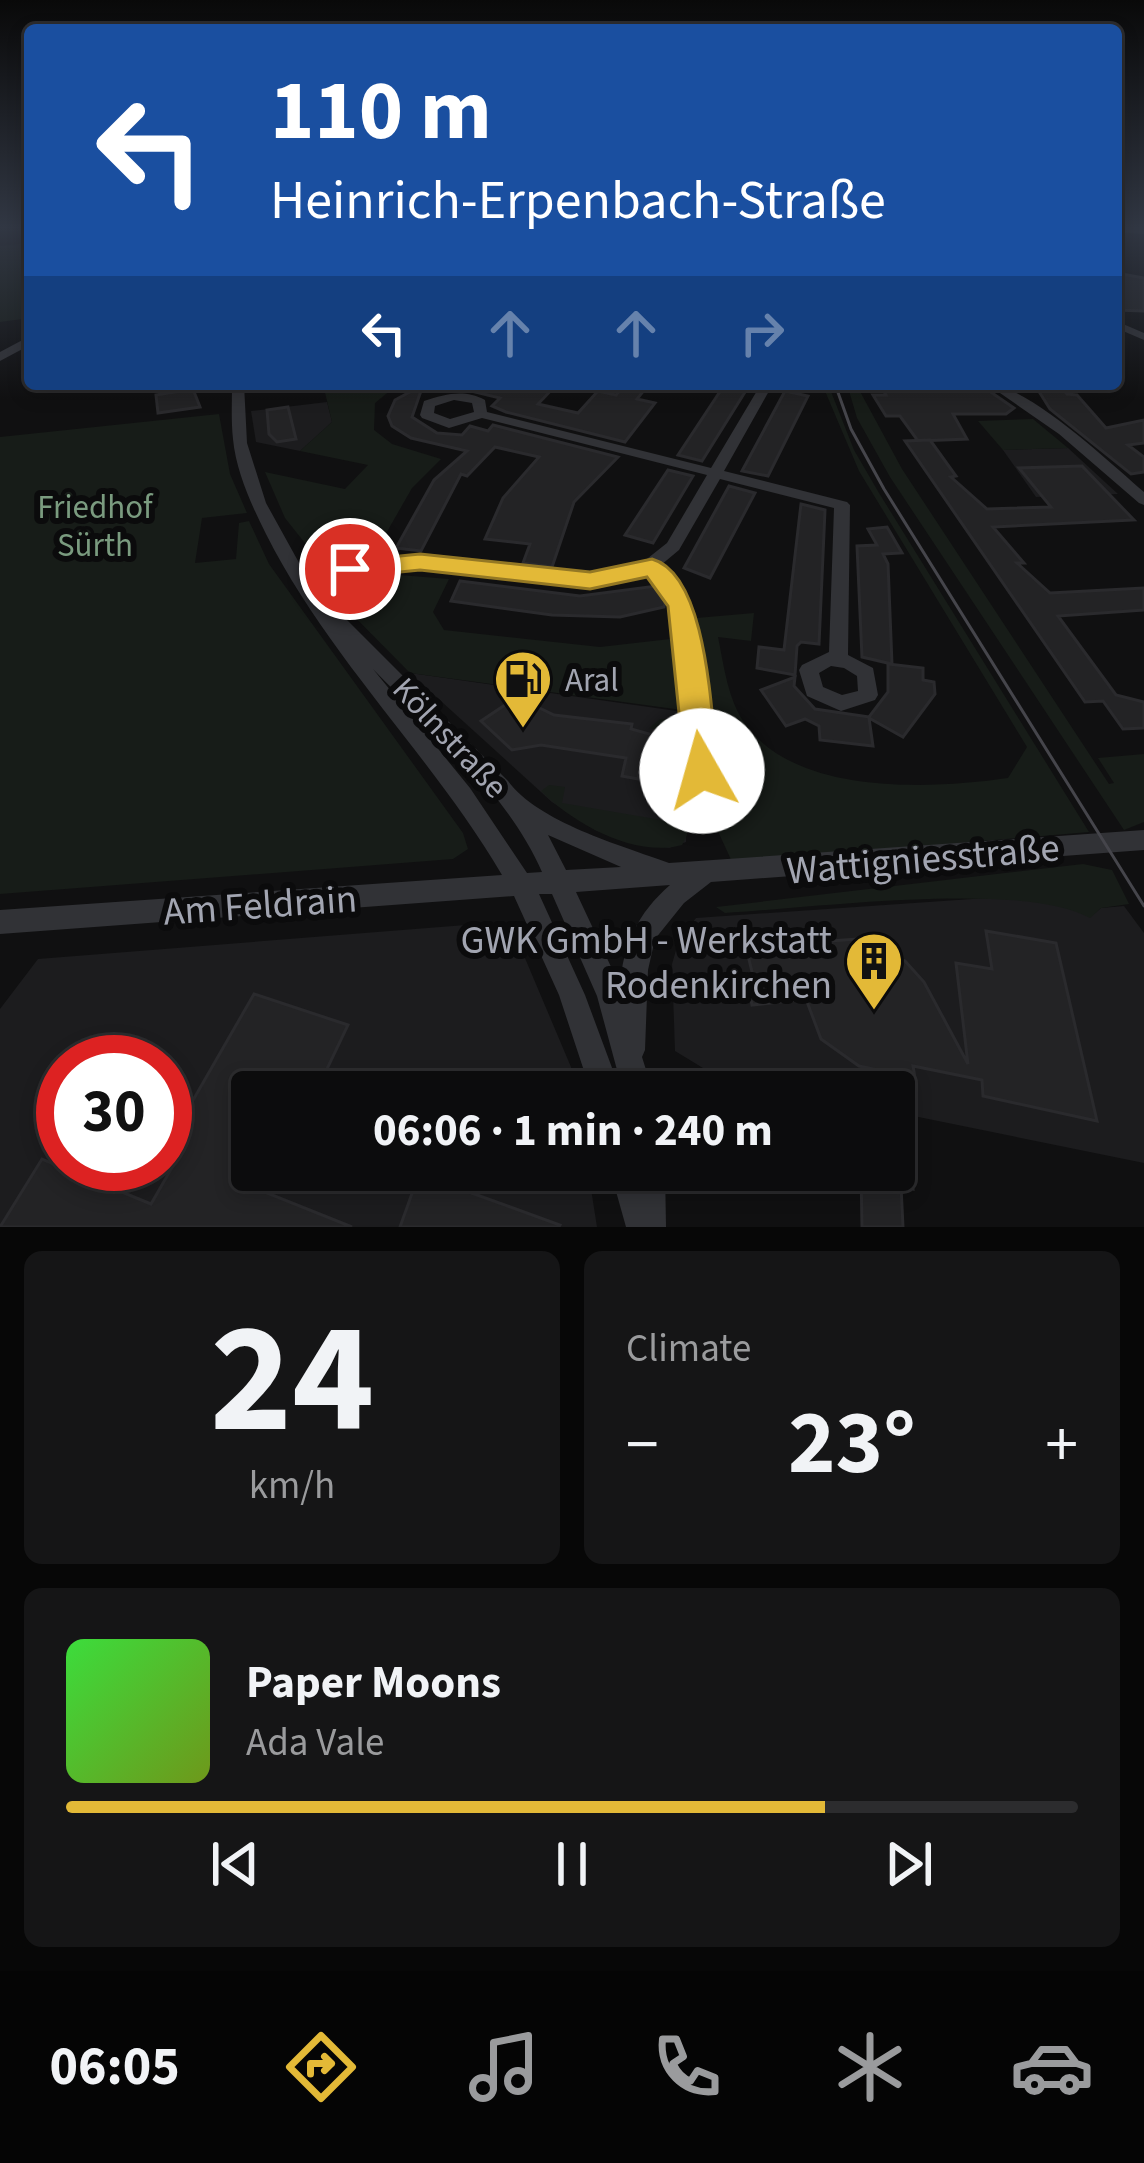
<!DOCTYPE html>
<meta charset="utf-8">
<style>
:root{--surface:#0c0c0d;--page:#151516;--text:#f1f3f6;--muted:#9a9b9d;--line:#2c2c2e;--accent:#e3b937}
body{margin:0;font-family:"Source Sans 3",sans-serif;background:var(--page);color:var(--text);height:100vh;display:flex;flex-direction:column;font-size:45px;white-space:nowrap}
*{box-sizing:border-box;margin:0}
p{font-size:39px;color:var(--muted)}
.icon{flex:none;width:66px;height:66px;fill:none;stroke:currentColor;stroke-width:2;stroke-linecap:round;stroke-linejoin:round}
.map{position:relative;height:1227px;overflow:hidden}
.drawer{display:flex;flex-direction:column;gap:24px;padding:24px;background:#070707;flex:1}
.drawer>*{flex:none}
.guide{position:absolute;left:24px;top:24px;width:1098px;height:366px;border-radius:12px;box-shadow:0 6px 18px #0003,0 0 0 3px var(--line);background:#1a4fa0;color:#fff;overflow:hidden}
.speed{position:absolute;left:36px;top:1035px;display:flex;gap:24px;font-size:60px;font-weight:700;text-align:center}
.speed>*{display:grid;place-content:center;width:156px;height:156px;border-radius:50%;background:var(--surface);box-shadow:0 6px 18px #0003,0 0 0 3px var(--line);line-height:1}
.speed .limit{border:18px solid #d22;background:#fff;color:#111}
.pin{position:absolute;display:grid;place-items:center;width:102px;height:102px;color:#fff;margin:-51px;border:6px solid #fff;border-radius:50%;box-shadow:0 3px 12px #0007}
.me{position:absolute;width:132px;margin:-66px;rotate:353deg;stroke-linejoin:round;filter:drop-shadow(0 0 9px #0008)}
.turn{display:flex;align-items:center;gap:42px;height:252px;padding:0 48px;font-size:54px}
.turn .icon{width:156px;height:156px;stroke-width:2.5}
.turn b{display:block;font-size:84px;line-height:102px}
.lanes{display:flex;align-items:center;height:114px;padding:0 48px;background:#0003;justify-content:center;gap:60px;direction:ltr}
.lanes .off{opacity:.35}
.big{font-size:90px;font-weight:700;line-height:1.1}
.drawer .widget{flex:1;display:flex;flex-direction:column;justify-content:center;gap:18px;min-width:0;padding:0 42px;border-radius:18px;background:var(--page)}
.drawer .dial{align-items:center;gap:0}
.dial b{font-size:156px;line-height:1}
.song{display:flex;align-items:center;gap:36px}
.cover{width:144px;height:144px;border-radius:18px;background:linear-gradient(135deg,hsl(120 70% 55%),hsl(80 70% 35%))}
.played{height:12px;border-radius:6px;background:linear-gradient(90deg,var(--accent) 75%,var(--line) 75%)}
.keys{display:flex;justify-content:space-around;direction:ltr}
.heat{display:flex;justify-content:space-between;align-items:center;font-size:66px;direction:ltr}
.drawer .tiles{flex:1;display:grid;gap:24px;grid-template-columns:1fr 1fr}
.widget:last-child{grid-column:span 2}
.trip{position:absolute;left:231px;top:1071px;width:684px;height:120px;border-radius:12px;background:var(--surface);box-shadow:0 6px 18px #0003,0 0 0 3px var(--line);font-weight:700;line-height:120px;text-align:center}
.tabs{display:flex;height:192px;justify-content:space-around;align-items:center;background:#050505;color:var(--muted)}
.tabs .icon{width:84px;height:84px}
.tabs .active{color:var(--accent)}
.tabs b{font-size:54px;color:var(--text)}
.map>svg:first-child{display:block}
.built{fill:#1c1c1e;fill-rule:evenodd}
.green{fill:#171c18}
.building{fill:#232325;stroke:#2a2a2d;stroke-width:3}
.lines{fill:none;stroke-linecap:round;stroke-linejoin:round}
.minor{fill:#313236;fill-rule:evenodd}
.tram{stroke:#45454b;stroke-width:3}
.route{fill:#e3b937;stroke:#947824;stroke-width:3}
.labels{text-anchor:middle;stroke-width:12;stroke-linejoin:round;paint-order:stroke}
.park-label{font-size:33px;fill:#7a9b7f;stroke:#0b0b0c}
.poi-label{font-size:33px;fill:#a2a5b1;stroke:#0b0b0c;text-anchor:start}
.street-label{font-size:33px;fill:#a2a5b1;stroke:#0b0b0c}
.near-street-label{font-size:39px;fill:#a2a5b1;stroke:#0b0b0c}
.near-poi-label{font-size:39px;fill:#a2a5b1;stroke:#0b0b0c;text-anchor:end}
</style>
<div class="map">
<svg width="1144" height="1227" viewBox="0 0 1144 1227">
<rect width="100%" height="100%" fill="#101011"/>
<!-- built -->
<g class="built">
<polygon points="327,402 332,422 300,451 256,442 251,411"/>
<polygon points="1068,448 1118,494 1036,497 1003,450"/>
<polygon points="410,673 684,712 686,842 669,848 597,831 552,802"/>
<polygon points="1001,897 1070,906 1090,917 1101,908 1124,906 1144,933 1144,1163 894,1112 894,1092 778,1092 726,1082 675,1051 672,964 679,940 696,918"/>
<path d="M491,923l20,2 60,142 4,25h-323v78h336l9,57h-597v-218l38,-50zM63,1062h102v102h-102z"/>
</g>
<!-- green -->
<g class="green">
<polygon points="30,243 30,318 0,322 0,246"/>
<polygon points="323,384 398,384 375,403 374,430 392,444 441,459 412,488 376,551 320,562 285,518 265,472 345,489 368,465 300,451 332,422"/>
<path d="M822,384h6l26,66 25,43 210,339 -357,30c-10,-25 -29,-51 -16,-77l29,4v-20l-35,-11 -6,-45 -294,-40 -75,-76 3,-11 49,-12 62,5 -16,33 11,18 156,17 79,-9 6,-19 69,-6 -3,28 -33,-4c6,29 10,64 28,88 52,71 186,64 262,53l19,-31 -168,-276z"/>
<polygon points="847,384 856,384 902,469 1109,784 1114,783 1098,758 1144,754 1144,822 1124,830 890,477 857,418"/>
<polygon points="219,414 230,474 247,513 202,518 195,563 236,559 239,523 249,521 269,564 463,833 468,849 453,859 0,894 0,437"/>
<polygon points="1033,419 1068,448 1003,450 978,421"/>
<path d="M660,719l31,1 5,47 -13,2 4,66 -5,10c-47,13 -108,-21 -141,-54l8,-6 16,2 -3,16 105,18 4,-24 -12,-9 1,-15 9,-11 -4,-31 -16,-3z"/>
<path d="M1083,864l29,6 17,34 -28,4 -11,10c-67,-38 -280,-10 -365,-5l-9,-6z"/>
</g>
<!-- building -->
<g class="building">
<polygon points="1116,273 1144,278 1144,311 1116,310"/>
<polygon points="463,384 557,384 538,404 578,413 598,391 616,395 626,384 649,384 637,399 655,403 625,442 506,412 492,406 500,398 463,389"/>
<polygon points="725,384 750,384 702,461 678,455"/>
<polygon points="880,384 982,386 1014,408 1006,414 953,414 967,439 918,441 900,416 886,416 873,395 886,395"/>
<polygon points="423,385 412,417 437,433 462,435 470,426 488,431 493,425 618,457 574,502 552,567 523,563 530,544 485,539 503,498 539,457 495,447 467,476 461,474 421,551 396,548 434,480 467,451 411,438 392,426 388,416 395,400"/>
<polygon points="1035,385 1061,386 1067,394 1077,395 1106,428 1144,420 1144,443 1128,445 1144,457 1144,472 1131,474 1050,409"/>
<polygon points="193,389 200,407 158,413 156,395"/>
<polygon points="785,391 808,396 768,476 742,471"/>
<polygon points="288,407 296,439 277,442 269,434 267,410"/>
<polygon points="930,440 956,476 951,477 987,509 1051,507 1019,468 1082,466 1134,520 993,527 1024,563 1017,563 1050,593 1144,588 1144,610 1058,616 1116,695 1144,702 1144,728 1123,729 1103,701 1085,702 905,441"/>
<polygon points="668,470 693,476 653,543 625,535"/>
<polygon points="729,486 755,493 710,578 684,568"/>
<polygon points="801,504 825,510 819,644 801,642 797,646 795,675 757,668 759,647 784,650"/>
<polygon points="887,527 902,553 883,554 888,564 892,664 862,657 857,546 877,545 868,529"/>
<polygon points="460,581 580,596 656,586 665,602 664,607 620,617 552,615 451,601"/>
<polygon points="888,664 923,668 923,680 934,682 935,694 903,737 869,718 873,746 820,740 819,726 805,719 786,726 761,690 795,677 794,686 815,709 869,717 888,692"/>
<polygon points="517,697 554,715 632,724 631,729 667,739 669,751 643,751 638,779 622,776 626,758 541,745 512,750 481,721"/>
<polygon points="986,931 1056,943 1097,1121 983,1096 982,1080 913,1066 915,1078 859,1066 821,1039 806,999 752,1005 747,981 754,980 746,947 858,939 905,961 924,982 968,1064 956,963 992,969"/>
<polygon points="254,994 348,1025 316,1092 252,1092 252,1170 278,1170 267,1193 352,1227 0,1227 42,1159 151,1204 178,1157 165,1149"/>
<polygon points="894,1157 911,1161 913,1189 901,1186 903,1227 862,1227 861,1170 894,1170"/>
<polygon points="419,1174 560,1225 559,1227 400,1227"/>
</g>
<g class="lines">
<!-- minor -->
<g class="minor">
<polygon points="1116,227 1144,228 1144,234 1116,232"/>
<polygon points="1116,321 1144,333 1144,340 1116,328"/>
<polygon points="30,336 30,345 0,361 0,352"/>
<path d="M232,384h12l3,59 19,60 42,76 87,-22 195,18 48,-9 29,-23 40,-68 -225,-57 -33,10 -27,-10 -2,-3 4,-14c22,-7 40,-12 61,-1l2,12 224,56 50,-84h12l-49,87 123,31 3,3 -2,150 25,13 5,27 -3,5 -34,11 -34,-15 -8,-26 3,-5 27,-13 5,-144 -114,-29 -41,71 -18,15 10,8 20,33 21,157 37,5 3,6 -3,6 -8,3 -33,-3 -6,23 -8,2 -8,-2 -3,-7 8,-39 -18,-151 -15,-25 -8,-7 -60,13 -195,-20 -81,21 17,25 10,1 167,167c30,41 112,64 161,82l475,-33v20l-433,32 -27,21 -29,36 -7,31 -3,80 -3,7 11,35h-30l-26,-96 -45,-102h-13l46,101 36,97h-30l-32,-97 -45,-99 -514,38v-24l502,-35c-70,-119 -173,-216 -236,-341 -14,-28 -30,-62 -33,-95 -2,-18 -1,-37 -1,-55zM454,400l18,3 2,9 -24,7 -16,-6 1,-7zM831,666l13,2 13,8 1,15 -16,4 -19,-8 -4,-14zM373,669c60,62 134,123 169,203l-15,1 -57,-85zM548,835l73,32 -55,3zM670,885c-32,28 -47,59 -50,101l-44,-94z"/>
<path d="M987,384c40,0 124,80 157,108v13l-5,-2 -80,-69z"/>
<polygon points="610,1170 665,1170 666,1227 626,1227"/>
</g>
<!-- tram -->
<polyline class="tram" points="835,384 851,429 884,489 1144,906"/>
</g>
<!-- sky -->
<linearGradient id="sky" x2="0" y2="1"><stop stop-color="#090909"/><stop offset="0.57" stop-color="#313743"/><stop offset="1" stop-color="#313743" stop-opacity="0"/></linearGradient>
<rect width="1144" height="399" fill="url(#sky)"/>
<!-- route -->
<path class="route" d="M420,554l170,18 62,-13c57,16 59,160 66,212l-5,9h-23l-5,-9 -17,-165 -21,-29 -57,12 -170,-19 -70,7 -13,-8 13,-8z"/>
<!-- icons -->
<defs>
<symbol id="fuel-pin" viewBox="-11 -11 22 30"><path d="M0 17L-7.5 6A9.5 9.5 0 1 1 7.5 6Z" fill="#e3b937" stroke="#0b0b0c"/><path d="M-5.5-6h7V0h2V4h1.3V-2.5L3-4.5l.8-.8L6-3V5H2.5V1h-1V6h-7ZM-4.2-4.7v3.2H.2V-4.7Z" fill="#111"/></symbol>
<symbol id="building-pin" viewBox="-11 -11 22 30"><path d="M0 17L-7.5 6A9.5 9.5 0 1 1 7.5 6Z" fill="#e3b937" stroke="#0b0b0c"/><path d="M-4-6H4V6H1V3H-1V6H-4ZM-2.5-4.3h1.7v1.8h-1.7ZM.8-4.3h1.7v1.8H.8ZM-2.5-1h1.7V.8h-1.7ZM.8-1h1.7V.8H.8Z" fill="#111"/></symbol>
</defs>
<g fill-rule="evenodd">
<use href="#fuel-pin" x="490" y="646" width="66" height="90"/>
<use href="#building-pin" x="841" y="928" width="66" height="90"/>
</g>
<g class="labels">
<!-- park labels -->
<g class="park-label">
<text x="95" y="518">Friedhof<tspan x="95" dy="38">Sürth</tspan></text>
</g>
<!-- poi labels -->
<g class="poi-label">
<text x="565" y="691">Aral</text>
</g>
<!-- street labels -->
<g class="street-label">
<text transform="translate(451 737) rotate(47)" y="12">Kölnstraße</text>
</g>
<!-- near-street labels -->
<g class="near-street-label">
<text transform="translate(923 858) rotate(-5)" y="14">Wattigniesstraße</text>
<text transform="translate(260 904) rotate(-4)" y="14">Am Feldrain</text>
</g>
<!-- near-poi labels -->
<g class="near-poi-label">
<text x="832" y="953">GWK GmbH - Werkstatt<tspan x="832" dy="45">Rodenkirchen</tspan></text>
</g>
</g>
</svg>
<div class="speed"><div class="limit">30</div></div>
<div class="pin" style="left:350px;top:569px;background:#d93025"><svg class="icon" aria-label="arrive" viewBox="0 0 24 24"><path d="M6 21V4h12l-3 4 3 4H6"/></svg></div>
<svg class="me" style="left:702px;top:771px" viewBox="-20 -20 40 40"><circle r="19" fill="#fff"/><path d="M0-13L10 11 0 6-10 11z" fill="#e3b937"/></svg>
<div class="trip">06:06 · 1 min · 240 m</div>
<div class="guide">
<div class="turn"><svg class="icon" aria-label="left" viewBox="0 0 24 24"><path d="M17 20v-9H6M10 6l-5 5 5 5"/></svg><div><b>110 m</b>Heinrich-Erpenbach-Straße</div></div>
<div class="lanes"><svg class="icon" aria-label="left" viewBox="0 0 24 24"><path d="M17 20v-9H6M10 6l-5 5 5 5"/></svg><svg class="icon off" aria-label="ahead" viewBox="0 0 24 24"><path d="M12 20V5M6 11l6-6 6 6"/></svg><svg class="icon off" aria-label="ahead" viewBox="0 0 24 24"><path d="M12 20V5M6 11l6-6 6 6"/></svg><svg class="icon off" aria-label="right" viewBox="0 0 24 24"><path d="M7 20v-9h11M14 6l5 5-5 5"/></svg></div>
</div>
</div>
<section class="drawer">
<div class="tiles">
<div class="widget dial"><b>24</b><p>km/h</p></div>
<div class="widget"><p>Climate</p>
<div class="heat"><a>−</a><b class="big">23°</b><a>+</a></div>
</div>
<div class="widget">
<div class="song"><i class="cover"></i><div><b>Paper Moons</b><p>Ada Vale</p></div></div>
<div class="played"></div>
<div class="keys"><svg class="icon" aria-label="previous" viewBox="0 0 24 24"><path d="M18 5L8 12l10 7zM5 5v14"/></svg><svg class="icon" aria-label="pause" viewBox="0 0 24 24"><path d="M8 5v14M16 5v14"/></svg><svg class="icon" aria-label="next" viewBox="0 0 24 24"><path d="M6 5l10 7-10 7zM19 5v14"/></svg></div>
</div>
</div>
</section>
<nav class="tabs">
<b>06:05</b>
<svg class="icon active" aria-label="directions" viewBox="0 0 24 24"><path d="M12 3l9 9-9 9-9-9zM9 14v-3h6M13 9l2 2-2 2"/></svg>
<svg class="icon" aria-label="music" viewBox="0 0 24 24"><path d="M9 18V5l10-2v13"/><circle cx="6" cy="18" r="3"/><circle cx="16" cy="16" r="3"/></svg>
<svg class="icon" aria-label="phone" viewBox="0 0 24 24"><path d="M5 4h4l2 5-3 2q2 4 5 5l2-3 5 2v4C11 20 4 13 5 4z"/></svg>
<svg class="icon" aria-label="climate" viewBox="0 0 24 24"><path d="M12 3v18M4 7l16 10M4 17L20 7"/></svg>
<svg class="icon" aria-label="car" viewBox="0 0 24 24"><path d="M5 17H2v-5l4-1 3-4h7l3 4 3 1v5h-3M9 17h6M6 11h13"/><circle cx="7" cy="17" r="2"/><circle cx="17" cy="17" r="2"/></svg>
</nav>
